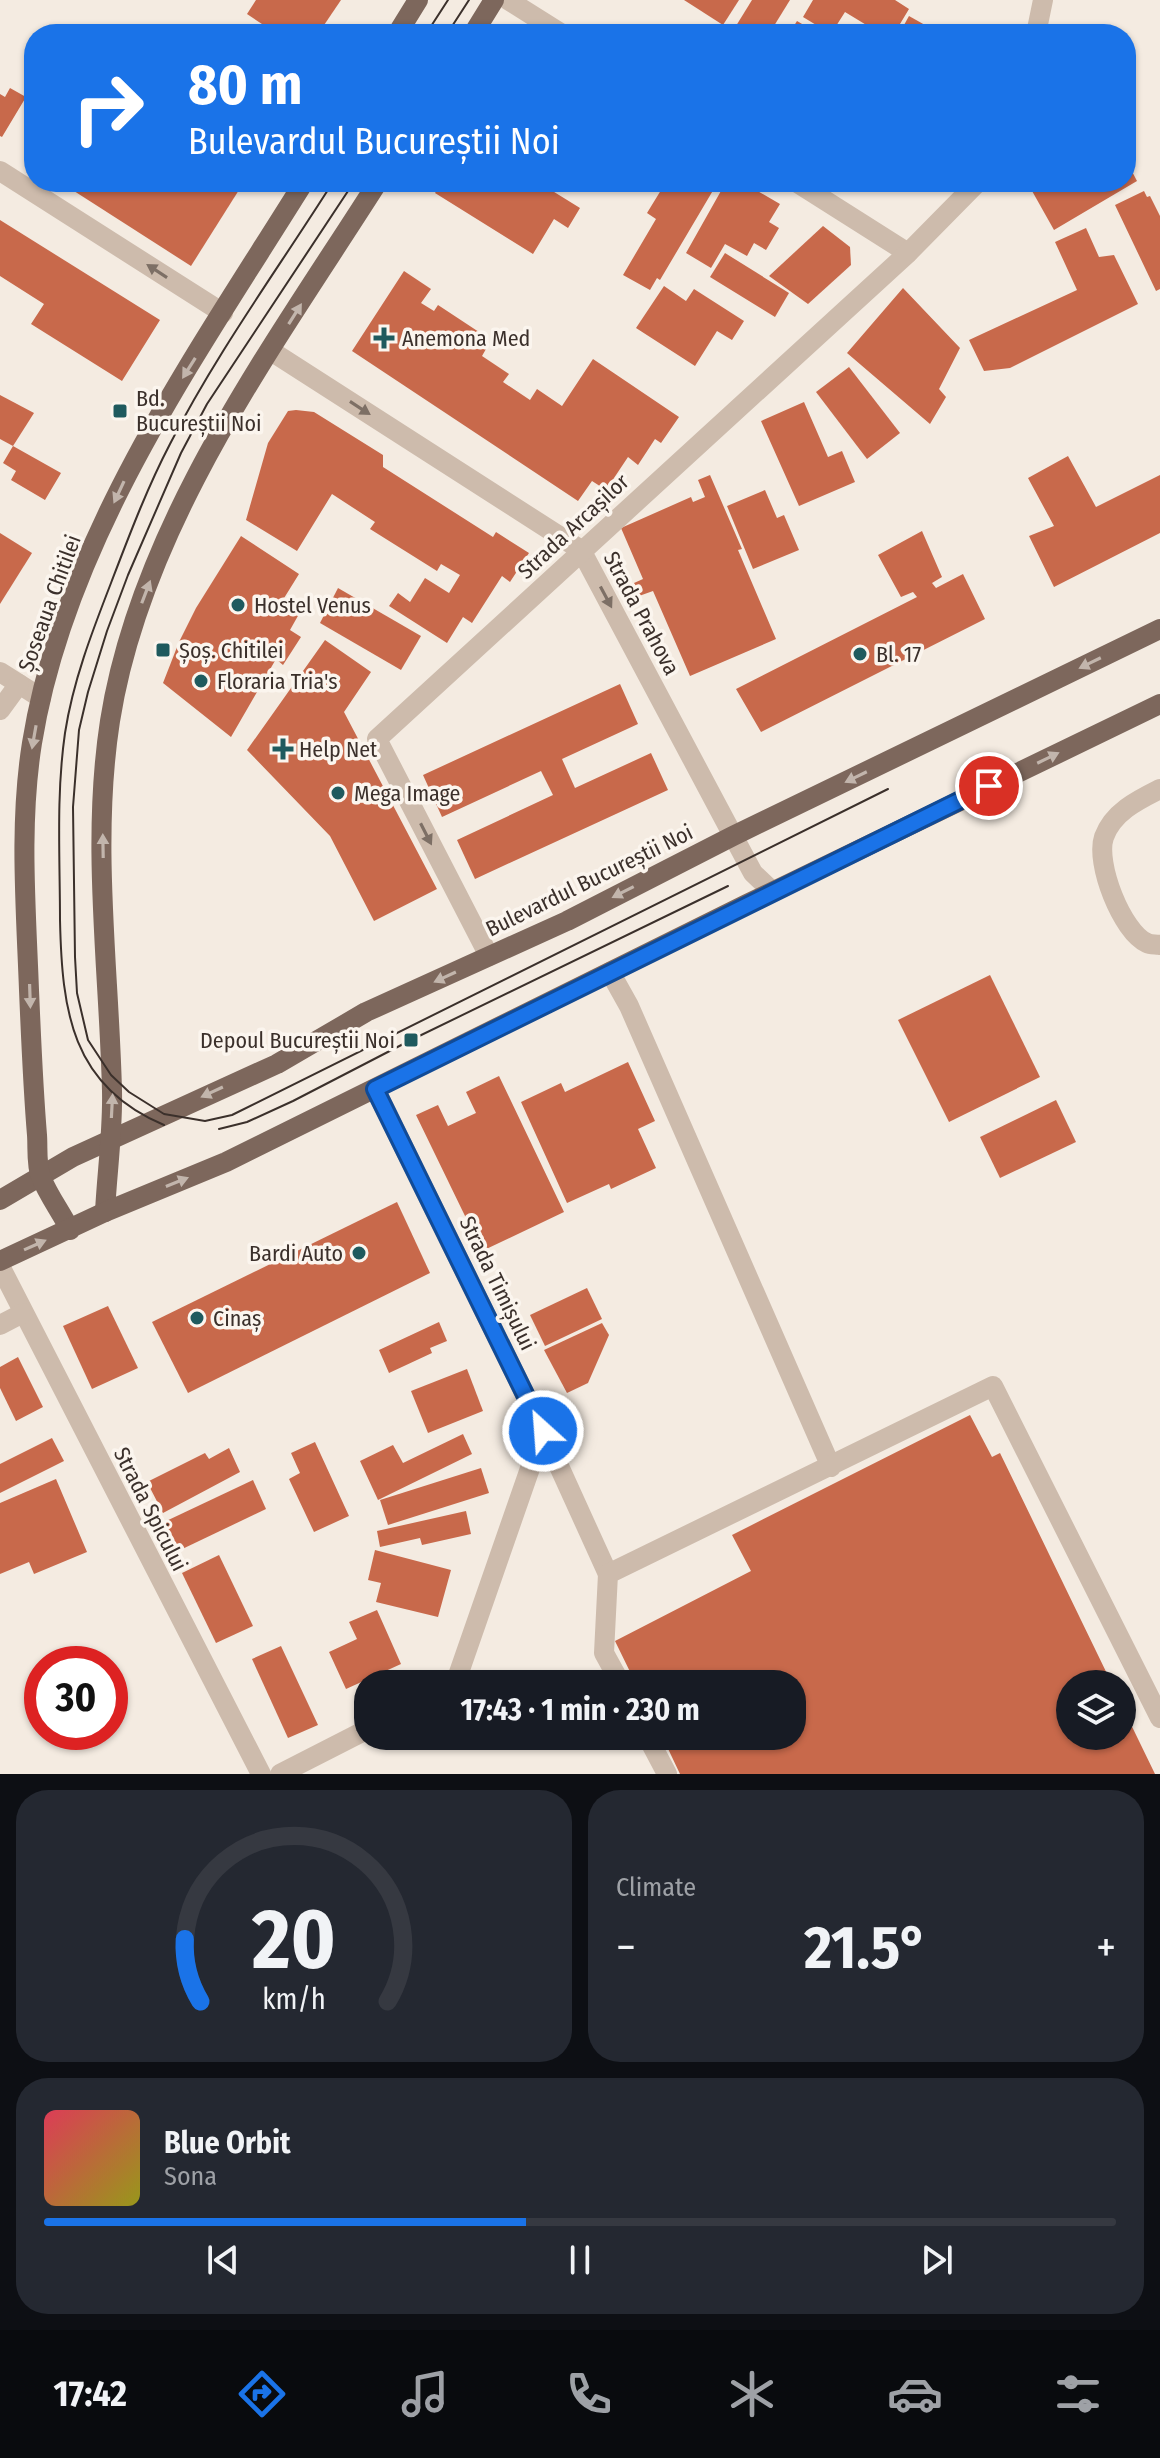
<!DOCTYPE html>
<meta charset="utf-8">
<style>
:root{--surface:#171b24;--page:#242831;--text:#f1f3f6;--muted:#9ea1a6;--line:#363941;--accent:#1a73e8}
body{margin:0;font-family:"Fira Sans Condensed",sans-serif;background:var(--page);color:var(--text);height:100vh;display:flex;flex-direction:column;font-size:30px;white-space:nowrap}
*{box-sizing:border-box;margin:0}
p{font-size:26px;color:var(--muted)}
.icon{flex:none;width:44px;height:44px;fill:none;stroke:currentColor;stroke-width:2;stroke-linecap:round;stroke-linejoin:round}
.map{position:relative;height:1774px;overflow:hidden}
.sheet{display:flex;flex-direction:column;gap:16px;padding:16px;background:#0d0f14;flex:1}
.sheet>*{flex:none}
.guide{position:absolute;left:24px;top:24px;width:1112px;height:168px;border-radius:32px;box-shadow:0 2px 6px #0004;background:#1a73e8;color:#fff;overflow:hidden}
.tools{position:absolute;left:1056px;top:1670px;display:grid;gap:16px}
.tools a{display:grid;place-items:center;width:80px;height:80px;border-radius:50%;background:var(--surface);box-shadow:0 2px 6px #0004;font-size:40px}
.speed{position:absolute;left:24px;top:1646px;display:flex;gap:16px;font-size:40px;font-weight:700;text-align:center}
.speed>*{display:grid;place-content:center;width:104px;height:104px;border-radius:50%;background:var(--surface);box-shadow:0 2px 6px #0004;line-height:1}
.speed .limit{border:12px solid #d22;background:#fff;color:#111}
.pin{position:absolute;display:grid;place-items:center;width:68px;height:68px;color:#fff;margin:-34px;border:4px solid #fff;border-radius:50%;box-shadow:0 2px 8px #0007}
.me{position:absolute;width:88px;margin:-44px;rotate:334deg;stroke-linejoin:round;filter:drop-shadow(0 0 6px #0008)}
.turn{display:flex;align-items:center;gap:28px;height:168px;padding:0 32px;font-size:36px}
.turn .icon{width:104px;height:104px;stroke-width:2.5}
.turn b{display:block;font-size:56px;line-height:68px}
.big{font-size:60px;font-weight:700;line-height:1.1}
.sheet .widget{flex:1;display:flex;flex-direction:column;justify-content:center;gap:12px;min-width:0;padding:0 28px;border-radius:32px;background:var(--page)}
.sheet .dial{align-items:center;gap:0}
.dial svg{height:208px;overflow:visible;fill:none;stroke:var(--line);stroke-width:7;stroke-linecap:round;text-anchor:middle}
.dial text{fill:var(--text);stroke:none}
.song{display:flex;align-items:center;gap:24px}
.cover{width:96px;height:96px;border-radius:12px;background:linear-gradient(135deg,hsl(350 70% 55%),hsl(60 70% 35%))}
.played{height:8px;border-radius:4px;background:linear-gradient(90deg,var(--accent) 45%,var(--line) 45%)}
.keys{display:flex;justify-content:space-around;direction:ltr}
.heat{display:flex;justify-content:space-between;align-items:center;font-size:44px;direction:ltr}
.sheet .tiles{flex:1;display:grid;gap:16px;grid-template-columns:1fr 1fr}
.widget:last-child{grid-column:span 2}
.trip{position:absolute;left:354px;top:1670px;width:452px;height:80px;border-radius:32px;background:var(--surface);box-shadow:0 2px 6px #0004;font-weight:700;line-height:80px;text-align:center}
.tabs{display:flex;height:128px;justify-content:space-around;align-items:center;background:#090b0e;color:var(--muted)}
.tabs .icon{width:56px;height:56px}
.tabs .selected{color:var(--accent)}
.tabs b{font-size:36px;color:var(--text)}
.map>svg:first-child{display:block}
.building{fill:#c8694b}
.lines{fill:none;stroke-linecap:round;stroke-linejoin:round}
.minor{stroke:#cdbbac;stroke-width:20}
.major{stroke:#7d675c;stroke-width:20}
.tram{stroke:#3b302b;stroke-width:2}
.oneway{fill:#7d6f65}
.oneway2{fill:#c2b5ac}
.route-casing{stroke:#114b97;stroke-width:20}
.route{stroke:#1a73e8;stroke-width:14}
.poi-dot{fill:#1f5a5e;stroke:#fbf5ee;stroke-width:3}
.labels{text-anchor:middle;stroke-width:7;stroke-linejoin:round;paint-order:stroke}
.poi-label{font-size:22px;fill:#3b302b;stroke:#fbf5ee;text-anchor:start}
.street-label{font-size:22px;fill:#3b302b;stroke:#fbf5ee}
</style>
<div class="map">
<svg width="1160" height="1774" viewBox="0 0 1160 1774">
<rect width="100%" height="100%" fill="#f4ebe1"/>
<!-- building -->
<g class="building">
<polygon points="256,0 341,0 318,34 277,34 247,14"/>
<polygon points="684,0 739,0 723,25"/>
<polygon points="752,0 790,0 769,34 731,34"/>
<polygon points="813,0 895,0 909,9 894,34 864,34 868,26 845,12 831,34 803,17"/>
<polygon points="909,16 941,34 899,34"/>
<polygon points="797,21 819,34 789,34"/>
<polygon points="10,88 26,97 2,137 0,136 0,94 5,97"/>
<polygon points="34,148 34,165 26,160"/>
<polygon points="1126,160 1137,181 1054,230 1027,182 1126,182"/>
<polygon points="60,182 244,182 191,266"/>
<polygon points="442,182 538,182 580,208 568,228 554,219 533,254 435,193"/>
<polygon points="666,182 718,182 660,280 657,278 650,290 623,275 656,219 647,213"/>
<polygon points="726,182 742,182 780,204 769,222 779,228 766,250 754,243 747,256 725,244 711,268 686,253"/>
<polygon points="902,182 942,182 933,192 924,186 920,192"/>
<polygon points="1144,191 1147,197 1150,196 1160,216 1160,289 1156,291 1115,205"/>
<polygon points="0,220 160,320 122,381 31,324 44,304 0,276"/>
<polygon points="823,226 850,247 851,265 808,304 769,276"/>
<polygon points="1086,228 1099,257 1114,255 1138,304 1010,368 984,371 969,340 1077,290 1055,242"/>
<polygon points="725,253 789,293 775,317 710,277"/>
<polygon points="404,271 431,289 421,303 434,311 438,305 482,334 476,343 486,349 482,356 509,374 503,382 530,400 537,389 562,406 593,359 679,417 661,443 655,439 638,465 628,457 606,490 592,481 578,501 352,351"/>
<polygon points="664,286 686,301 694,289 744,321 732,340 717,331 695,366 636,328"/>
<polygon points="903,288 960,348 939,389 946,397 930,424 847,353"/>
<polygon points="849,367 900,433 867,459 816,392"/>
<polygon points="0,395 34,413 13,446 0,439"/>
<polygon points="804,402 828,457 842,451 855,482 799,506 761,421"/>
<polygon points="296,410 314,412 383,455 383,467 493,537 496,532 529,553 510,582 502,576 472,623 463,617 447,643 389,606 398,593 410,602 425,578 449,593 460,575 441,564 437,571 370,529 375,522 332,494 297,551 246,520 268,443 288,411"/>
<polygon points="13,446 61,473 45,500 11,480 16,471 3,463"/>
<polygon points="1068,456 1096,507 1160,475 1160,533 1054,587 1029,536 1054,526 1028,478"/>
<polygon points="710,475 742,549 738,550 776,639 690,676 653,591 639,596 634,583 643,579 621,528 691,497 693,502 705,497 698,480"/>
<polygon points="765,490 777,518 784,515 799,550 753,569 727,506"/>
<polygon points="922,531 942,577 932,583 936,588 963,574 985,619 761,732 736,689 917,597 913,592 901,597 878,555"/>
<polygon points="0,533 32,553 0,604"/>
<polygon points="241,536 299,574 281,603 299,614 290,630 301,637 283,665 276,659 231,737 163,683 179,642 196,608"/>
<polygon points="338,588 421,636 401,670 320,623"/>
<polygon points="325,640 371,672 344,712 437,889 374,921 330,836 247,750"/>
<polygon points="620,684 638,724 562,759 575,788 651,753 668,790 475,879 457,840 553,795 541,771 442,817 423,775"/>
<polygon points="990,975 1040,1077 949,1122 898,1020"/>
<polygon points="628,1062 655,1121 638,1129 656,1168 611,1189 609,1184 567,1203 521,1102 561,1083 565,1092"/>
<polygon points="499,1076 564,1212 482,1251 416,1115 438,1105 448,1126 476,1113 466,1092"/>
<polygon points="1056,1100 1076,1142 1000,1178 980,1137"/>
<polygon points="397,1202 430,1273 188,1393 152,1322"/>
<polygon points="587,1288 602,1319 545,1346 530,1315"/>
<polygon points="108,1306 138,1368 92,1389 63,1326"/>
<polygon points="439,1322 447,1341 430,1348 432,1353 389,1373 379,1350"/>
<polygon points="602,1323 609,1335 588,1383 567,1393 544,1350"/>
<polygon points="18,1357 43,1407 16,1421 0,1388 0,1367"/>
<polygon points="467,1369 483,1411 428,1433 411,1391"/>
<polygon points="970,1415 992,1457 1000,1453 1112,1684 1070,1684 1070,1736 1122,1736 1122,1706 1155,1774 680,1774 662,1736 792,1736 792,1684 636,1684 615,1641 751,1571 732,1535"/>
<polygon points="463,1434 472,1454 378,1500 360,1461 393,1445 403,1463"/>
<polygon points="52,1438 64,1461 0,1493 0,1464"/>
<polygon points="315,1442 349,1516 314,1532 289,1479 300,1473 291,1453"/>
<polygon points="229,1448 240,1472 163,1513 147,1482 205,1453 209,1459"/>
<polygon points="481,1468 489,1493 388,1525 380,1500"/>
<polygon points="56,1479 87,1552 34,1574 29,1562 0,1574 0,1503"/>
<polygon points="253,1480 266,1509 176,1552 162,1523"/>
<polygon points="466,1511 471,1534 422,1545 420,1538 380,1547 377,1531"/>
<polygon points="375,1550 451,1570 438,1617 376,1602 381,1583 368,1580"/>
<polygon points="219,1555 253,1626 216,1643 182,1573"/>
<polygon points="377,1610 401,1664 346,1689 329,1652 357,1639 349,1622"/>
<polygon points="281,1646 318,1725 288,1738 252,1659"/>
</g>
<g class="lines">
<!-- minor -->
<g class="minor">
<polyline points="508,0 562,34"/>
<polyline points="1036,34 1043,0"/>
<polyline points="0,171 223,313"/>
<polyline points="796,182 908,253"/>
<polyline points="271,351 581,550 746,860 753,873 772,891"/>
<polyline points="0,672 41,698"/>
<polyline points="0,710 19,684"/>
<path d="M1160,789c-22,11 -47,23 -56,48 -9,26 18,95 43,106 4,2 9,1 13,2"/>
<polyline points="489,956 377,739 908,253 978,182"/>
<polyline points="610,972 629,1006 831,1467"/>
<polyline points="375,1089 543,1431 455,1684"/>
<polyline points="0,1266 261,1774"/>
<polyline points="0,1325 23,1313"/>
<polyline points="543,1431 608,1574"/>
<polyline points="621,1684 604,1653 608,1574 993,1386 1160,1718"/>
<polyline points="647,1736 667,1774"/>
<polyline points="280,1774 368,1729"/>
</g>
<!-- major -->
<g class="major">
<polyline points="397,34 418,0"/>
<polyline points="473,34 494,0"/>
<polyline points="0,1200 73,1157 277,1064 366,1012 567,921 733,836 1160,629"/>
<path d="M105,1212c2,-40 8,-81 7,-121 -3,-123 -21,-248 -2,-370 31,-197 163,-374 268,-539"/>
<path d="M70,1230c-9,-18 -22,-35 -29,-53 -5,-12 -3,-29 -4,-42 -4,-48 -6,-97 -8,-145 -3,-82 -10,-166 3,-247 33,-205 165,-389 272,-561"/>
<polyline points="0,1261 105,1212 226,1162 747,904 1160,704"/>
</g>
<!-- tram -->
<g class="tram">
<polyline points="426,34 448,0"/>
<polyline points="447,34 469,0"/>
<polyline points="354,182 207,404 181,453 128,575 107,631 88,692 79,730 73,807 75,957 77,993 88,1040 111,1075 129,1092 164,1114 205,1121 232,1115 888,789"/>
<path d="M164,1125c-93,-39 -102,-115 -104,-205 0,-62 -4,-125 5,-187 8,-52 27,-101 46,-150 18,-47 36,-95 59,-139 47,-92 108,-175 163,-262"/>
<polyline points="219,1129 247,1122 293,1101 411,1040 728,886"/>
</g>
</g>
<!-- one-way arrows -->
<defs><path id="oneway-solid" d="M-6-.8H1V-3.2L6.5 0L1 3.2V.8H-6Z" transform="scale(2)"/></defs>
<g class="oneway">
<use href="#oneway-solid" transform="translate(157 271) rotate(-147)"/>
<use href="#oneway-solid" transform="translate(360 408) rotate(33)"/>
<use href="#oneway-solid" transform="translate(606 597) rotate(62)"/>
<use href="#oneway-solid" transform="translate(426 834) rotate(63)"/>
</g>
<g class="oneway2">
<use href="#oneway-solid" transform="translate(295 314) rotate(-58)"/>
<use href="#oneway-solid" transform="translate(189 368) rotate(122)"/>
<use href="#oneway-solid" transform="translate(119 492) rotate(115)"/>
<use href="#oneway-solid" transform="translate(146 592) rotate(-69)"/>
<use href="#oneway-solid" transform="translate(1090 663) rotate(154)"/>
<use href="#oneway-solid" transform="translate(34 737) rotate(100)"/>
<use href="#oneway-solid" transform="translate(1048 758) rotate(-26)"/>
<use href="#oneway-solid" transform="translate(856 777) rotate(154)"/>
<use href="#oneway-solid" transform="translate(103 846) rotate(-91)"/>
<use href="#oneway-solid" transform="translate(623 892) rotate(153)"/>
<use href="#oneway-solid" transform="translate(445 977) rotate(155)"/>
<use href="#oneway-solid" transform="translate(30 996) rotate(88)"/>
<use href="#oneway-solid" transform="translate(212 1092) rotate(155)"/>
<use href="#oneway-solid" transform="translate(112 1106) rotate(-87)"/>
<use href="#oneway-solid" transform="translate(177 1182) rotate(-22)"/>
<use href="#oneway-solid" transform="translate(35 1245) rotate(-24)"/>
</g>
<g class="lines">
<defs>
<polyline id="route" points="543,1431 375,1089 989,786"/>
</defs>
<!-- route casing -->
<use href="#route" class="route-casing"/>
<!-- route -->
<use href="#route" class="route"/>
</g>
<!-- markers -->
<g class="poi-dot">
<path d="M380 326h8v8h8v8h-8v8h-8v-8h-8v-8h8z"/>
<rect x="112" y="403" width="16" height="16" rx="4"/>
<circle cx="238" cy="605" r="8"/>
<rect x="155" y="642" width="16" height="16" rx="4"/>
<circle cx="860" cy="654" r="8"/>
<circle cx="201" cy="681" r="8"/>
<path d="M279 737h8v8h8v8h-8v8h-8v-8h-8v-8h8z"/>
<circle cx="338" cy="793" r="8"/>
<rect x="403" y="1032" width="16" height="16" rx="4"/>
<circle cx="359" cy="1253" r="8"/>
<circle cx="197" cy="1318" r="8"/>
</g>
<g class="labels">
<!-- poi labels -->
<g class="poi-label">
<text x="402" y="346">Anemona Med</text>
<text x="136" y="406">Bd.<tspan x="136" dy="25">Bucureștii Noi</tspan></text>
<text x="254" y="613">Hostel Venus</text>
<text x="179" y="658">Șoș. Chitilei</text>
<text x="876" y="662">Bl. 17</text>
<text x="217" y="689">Floraria Tria's</text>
<text x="299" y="757">Help Net</text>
<text x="354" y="801">Mega Image</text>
<text x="395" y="1048" text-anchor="end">Depoul Bucureștii Noi</text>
<text x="343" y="1261" text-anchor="end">Bardi Auto</text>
<text x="213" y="1326">Cinaș</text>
</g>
<!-- street labels -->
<g class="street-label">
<text transform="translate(573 526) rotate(-43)" y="8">Strada Arcașilor</text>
<text transform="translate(49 603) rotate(-70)" y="8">Șoseaua Chitilei</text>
<text transform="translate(642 613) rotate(62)" y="8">Strada Prahova</text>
<text transform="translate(589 880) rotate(-26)" y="8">Bulevardul Bucureștii Noi</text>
<text transform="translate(498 1283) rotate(64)" y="8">Strada Timișului</text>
<text transform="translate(151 1509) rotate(63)" y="8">Strada Spicului</text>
</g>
</g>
</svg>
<div class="tools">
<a><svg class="icon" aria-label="layers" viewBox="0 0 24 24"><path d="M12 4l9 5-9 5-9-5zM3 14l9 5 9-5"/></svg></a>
</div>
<div class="speed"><div class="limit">30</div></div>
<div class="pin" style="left:989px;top:786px;background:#d93025"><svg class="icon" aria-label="arrive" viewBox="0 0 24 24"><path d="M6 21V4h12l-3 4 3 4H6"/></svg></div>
<svg class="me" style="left:543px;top:1431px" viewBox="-20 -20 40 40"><circle r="17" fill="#1a73e8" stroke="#fff" stroke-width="3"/><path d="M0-11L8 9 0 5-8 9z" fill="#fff"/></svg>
<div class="trip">17:43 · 1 min · 230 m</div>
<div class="guide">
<div class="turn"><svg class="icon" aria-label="right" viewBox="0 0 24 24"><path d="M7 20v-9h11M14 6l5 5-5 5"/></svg><div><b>80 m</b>Bulevardul Bucureștii Noi</div></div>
</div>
</div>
<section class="sheet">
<div class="tiles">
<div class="widget dial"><svg viewBox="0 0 100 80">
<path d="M14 69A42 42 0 1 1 86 69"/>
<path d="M14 69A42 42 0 0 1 8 45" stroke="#1a73e8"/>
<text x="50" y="56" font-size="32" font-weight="700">20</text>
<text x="50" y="72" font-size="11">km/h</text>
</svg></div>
<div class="widget"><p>Climate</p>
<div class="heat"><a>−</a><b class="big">21.5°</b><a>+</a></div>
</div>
<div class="widget">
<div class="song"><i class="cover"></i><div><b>Blue Orbit</b><p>Sona</p></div></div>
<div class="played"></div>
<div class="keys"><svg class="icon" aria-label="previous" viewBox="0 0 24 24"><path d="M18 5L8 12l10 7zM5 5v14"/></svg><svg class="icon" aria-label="pause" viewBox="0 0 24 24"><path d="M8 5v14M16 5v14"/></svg><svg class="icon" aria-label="next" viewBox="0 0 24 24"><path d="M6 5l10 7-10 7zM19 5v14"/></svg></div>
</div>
</div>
</section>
<nav class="tabs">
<b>17:42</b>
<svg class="icon selected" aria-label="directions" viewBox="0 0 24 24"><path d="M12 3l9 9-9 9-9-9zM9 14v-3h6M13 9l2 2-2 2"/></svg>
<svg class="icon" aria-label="music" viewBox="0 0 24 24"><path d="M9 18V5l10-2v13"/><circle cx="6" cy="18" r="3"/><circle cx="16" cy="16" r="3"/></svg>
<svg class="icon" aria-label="phone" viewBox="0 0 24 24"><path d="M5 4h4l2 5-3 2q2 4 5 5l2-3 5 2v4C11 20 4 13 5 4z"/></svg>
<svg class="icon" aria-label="climate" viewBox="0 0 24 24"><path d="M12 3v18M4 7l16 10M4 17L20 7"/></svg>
<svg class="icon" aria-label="car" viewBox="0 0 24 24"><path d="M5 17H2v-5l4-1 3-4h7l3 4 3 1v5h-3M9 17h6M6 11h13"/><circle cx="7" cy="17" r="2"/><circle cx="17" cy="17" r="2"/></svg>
<svg class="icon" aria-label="filters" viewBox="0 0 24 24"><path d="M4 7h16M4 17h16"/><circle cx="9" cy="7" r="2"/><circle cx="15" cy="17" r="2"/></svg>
</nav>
